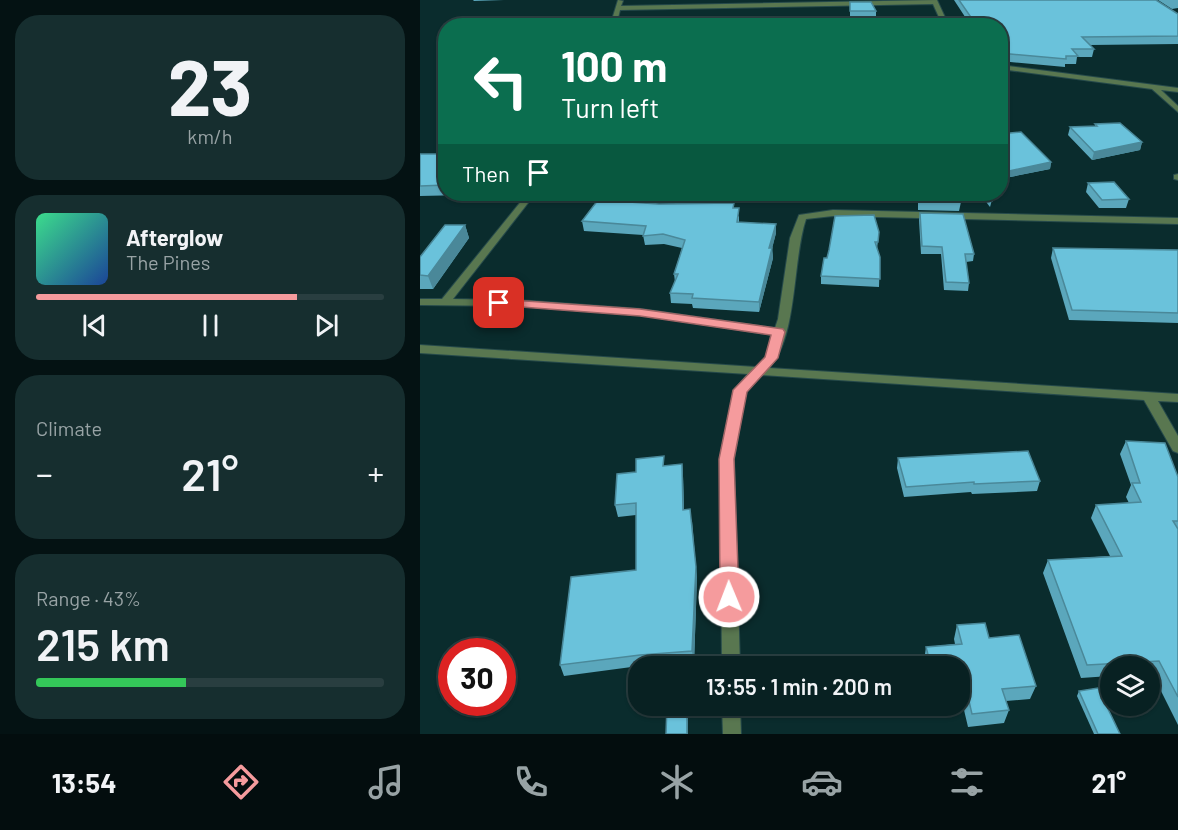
<!DOCTYPE html>
<meta charset="utf-8">
<style>
:root{--surface:#082122;--page:#162e2f;--text:#f1f3f6;--muted:#98a3a5;--line:#293e40;--accent:#f59b9d}
body{margin:0;font-family:Barlow,sans-serif;background:var(--page);color:var(--text);height:100vh;display:flex;flex-direction:column;font-size:22px;white-space:nowrap}
*{box-sizing:border-box;margin:0}
p{font-size:20px;color:var(--muted)}
.icon{flex:none;width:33px;height:33px;fill:none;stroke:currentColor;stroke-width:2;stroke-linecap:round;stroke-linejoin:round}
.map{position:relative;flex:1;overflow:hidden}
.panel{display:flex;flex-direction:column;gap:15px;padding:15px;background:#041213;width:420px}
.panel>*{flex:none}
.banner{position:absolute;left:18px;top:18px;width:570px;height:183px;border-radius:24px;box-shadow:0 2px 4px #0004,0 0 0 2px var(--line);background:#0b6e4f;color:#fff;overflow:hidden}
.controls{position:absolute;left:680px;top:656px;display:grid;gap:12px}
.controls a{display:grid;place-items:center;width:60px;height:60px;border-radius:50%;background:var(--surface);box-shadow:0 2px 4px #0004,0 0 0 2px var(--line);font-size:30px}
.speed{position:absolute;left:18px;top:638px;display:flex;gap:12px;font-size:30px;font-weight:700;text-align:center}
.speed>*{display:grid;place-content:center;width:78px;height:78px;border-radius:50%;background:var(--surface);box-shadow:0 2px 4px #0004,0 0 0 2px var(--line);line-height:1}
.speed .limit{border:9px solid #d22;background:#fff;color:#111}
.pin{position:absolute;display:grid;place-items:center;width:51px;height:51px;color:#fff;margin:-26px;border-radius:12px;box-shadow:0 3px 9px #0006}
.me{position:absolute;width:66px;margin:-33px;rotate:359deg;stroke-linejoin:round;filter:drop-shadow(0 0 4px #0008)}
.turn{display:flex;align-items:center;gap:21px;height:126px;padding:0 24px;font-size:27px}
.turn .icon{width:78px;height:78px;stroke-width:2.5}
.turn b{display:block;font-size:42px;line-height:51px}
.then{display:flex;align-items:center;height:57px;padding:0 24px;background:#0003;gap:12px;font-size:22px}
.big{font-size:45px;font-weight:600;line-height:1.1}
.panel .tile{flex:1;display:flex;flex-direction:column;justify-content:center;gap:9px;min-width:0;padding:0 21px;border-radius:24px;background:var(--page)}
.panel .dial{align-items:center;gap:0}
.dial b{font-size:78px;line-height:1}
.song{display:flex;align-items:center;gap:18px}
.cover{width:72px;height:72px;border-radius:9px;background:linear-gradient(135deg,hsl(150 70% 55%),hsl(220 70% 35%))}
.played{height:6px;border-radius:3px;background:linear-gradient(90deg,var(--accent) 75%,var(--line) 75%)}
.keys{display:flex;justify-content:space-around;direction:ltr}
.heat{display:flex;justify-content:space-between;align-items:center;font-size:33px;direction:ltr}
.charge{height:9px;border-radius:4px;background:linear-gradient(90deg,#34c759 43%,var(--line) 0)}
.trip{position:absolute;left:208px;top:656px;width:342px;height:60px;border-radius:24px;background:var(--surface);box-shadow:0 2px 4px #0004,0 0 0 2px var(--line);font-weight:600;line-height:60px;text-align:center}
.menu{display:flex;height:96px;justify-content:space-around;align-items:center;background:#030d0e;color:var(--muted)}
.menu .icon{width:42px;height:42px}
.menu .selected{color:var(--accent)}
.menu b{font-size:27px;color:var(--text)}
main{display:flex;flex:1;min-height:0}
.map>svg:first-child{display:block}
.lines{fill:none;stroke-linecap:round;stroke-linejoin:round}
.minor-casing{stroke:#264a4b;stroke-width:2}
.minor{fill:#597750;fill-rule:evenodd}
.wall{fill:#5ba7bc}
.shaded-wall{fill:#4a8899}
.building{fill:#6ac2db;stroke:#4a8899;stroke-width:1.5}
.route{fill:#f59b9d;stroke:#9f6566;stroke-width:1.5}
</style>
<main>
<section class="panel">
<div class="tile dial"><b>23</b><p>km/h</p></div>
<div class="tile">
<div class="song"><i class="cover"></i><div><b>Afterglow</b><p>The Pines</p></div></div>
<div class="played"></div>
<div class="keys"><svg class="icon" aria-label="previous" viewBox="0 0 24 24"><path d="M18 5L8 12l10 7zM5 5v14"/></svg><svg class="icon" aria-label="pause" viewBox="0 0 24 24"><path d="M8 5v14M16 5v14"/></svg><svg class="icon" aria-label="next" viewBox="0 0 24 24"><path d="M6 5l10 7-10 7zM19 5v14"/></svg></div>
</div>
<div class="tile"><p>Climate</p>
<div class="heat"><a>−</a><b class="big">21°</b><a>+</a></div>
</div>
<div class="tile"><p>Range · 43%</p><b class="big">215 km</b><div class="charge"></div></div>
</section>
<div class="map">
<svg width="758" height="734" viewBox="0 0 758 734">
<rect width="100%" height="100%" fill="#0a2c2d"/>
<g class="lines">
<defs>
<g id="minor">
<polygon points="198,0 203,1 201,6 517,0 529,26 523,26 513,4 200,10 196,26 190,26"/>
<polygon points="580,65 758,88 758,92 741,90 758,106 758,112 732,89 580,69"/>
<polygon points="758,174 758,180 754,179 754,175"/>
<path d="M107,194h8l-82,105 65,1 123,9 134,19 3,-9 12,-81 9,-23 34,-5 345,8v6l-345,-8 -27,3c-14,42 -8,118 -37,149l409,26v8l-20,-1 20,35v17l-5,-2 -29,-51 -382,-25 -16,16 -12,68 6,207h-18l-2,-207 14,-69 14,-16 -328,-21v-8l336,22 10,-10 7,-22 -132,-20 -123,-9 -98,-1v-6h22z"/>
<polygon points="302,705 320,705 321,734 303,734"/>
</g>
</defs>
<!-- minor casing -->
<use href="#minor" class="minor-casing"/>
<!-- minor -->
<use href="#minor" class="minor"/>
</g>
<!-- wall -->
<g class="wall">
<polygon points="53,0 84,0 54,1"/>
<polygon points="534,0 736,0 758,14 758,44 670,45 674,49 672,57 657,57 656,64 645,64 645,67 580,61 580,26 551,26"/>
<polygon points="738,0 758,0 758,8 752,9"/>
<polygon points="430,2 456,11 456,17 430,17"/>
<polygon points="675,124 722,142 720,150 672,160 648,135 650,127 675,126"/>
<polygon points="580,134 631,162 630,169 580,179"/>
<polygon points="0,154 26,154 26,194 89,194 0,196"/>
<polygon points="668,183 709,199 706,208 679,208 666,192"/>
<polygon points="498,194 537,194 541,202 539,211 498,210"/>
<polygon points="560,194 571,194 572,200 570,207"/>
<polygon points="314,203 314,208 319,217 319,222 356,233 352,248 353,258 339,312 273,308 272,304 251,303 250,293 255,282 254,274 262,248 244,244 225,245 223,235 164,231 162,221"/>
<polygon points="500,213 554,254 553,261 546,262 549,283 548,291 524,290 521,254 501,254 499,220"/>
<polygon points="45,225 49,238 13,289 0,289 0,257"/>
<polygon points="459,232 457,249 460,257 459,287 401,284 401,276 407,258"/>
<polygon points="633,248 758,250 758,323 649,320 631,258"/>
<polygon points="706,441 758,477 758,725 732,673 729,674 729,666 690,666 690,676 661,678 623,573 628,560 690,556 671,518 676,505 709,503 706,497 711,485 700,454"/>
<polygon points="478,458 620,481 617,491 552,494 551,492 484,497 477,468"/>
<polygon points="262,464 263,476 264,510 272,521 277,579 274,663 219,666 144,676 140,665 216,570 216,515 198,517 195,505 216,472 245,466"/>
<polygon points="537,625 569,638 616,686 610,699 586,701 589,710 584,723 548,727 544,710 515,713 513,705 540,705 540,666 505,666 504,661 506,647 535,644 534,639"/>
<polygon points="659,691 700,734 674,734 657,696"/>
</g>
<!-- shaded-wall -->
<g class="shaded-wall">
<polygon points="722,142 720,150 672,160 674,152"/>
<polygon points="631,162 630,169 580,179 580,173"/>
<polygon points="356,224 356,233 350,257 349,248"/>
<polygon points="45,225 49,238 13,289 8,276"/>
<polygon points="352,248 353,258 339,312 339,302"/>
<polygon points="262,464 263,476 264,522 263,510"/>
<polygon points="270,509 277,579 274,663 272,651"/>
<rect x="267" y="705" width="1" height="29"/>
</g>
<!-- building -->
<g class="building">
<polygon points="539,0 736,0 758,14 758,36 662,37 674,49 652,49 658,56 646,56 646,59 580,53 580,26 557,26"/>
<polygon points="430,2 451,2 456,11 430,11"/>
<polygon points="700,123 722,142 674,152 650,127 677,126 675,124"/>
<polygon points="601,132 631,162 580,173 580,147 587,147 580,140 580,134"/>
<polygon points="0,154 26,154 26,185 0,186"/>
<polygon points="694,182 709,199 682,200 668,183"/>
<polygon points="499,194 537,194 541,202 499,201"/>
<polygon points="566,194 571,194 572,200"/>
<polygon points="178,200 239,204 314,203 313,208 319,208 317,222 356,224 349,248 352,248 339,302 272,298 273,294 250,293 258,274 254,274 265,240 243,234 223,236 226,226 162,221"/>
<polygon points="500,213 543,214 554,254 545,254 549,283 526,282 522,247 502,246"/>
<polygon points="454,215 459,232 458,242 455,242 460,257 460,279 401,276 404,258 407,258 409,250 415,216"/>
<polygon points="25,225 45,225 8,276 0,275 0,257"/>
<polygon points="633,248 758,250 758,313 652,310"/>
<polygon points="706,441 745,443 758,477 758,521 753,521 758,529 758,697 739,661 667,665 628,560 702,556 676,505 721,502 712,483 720,483"/>
<polygon points="608,451 620,481 554,484 554,482 486,487 478,458"/>
<polygon points="244,456 243,466 262,464 263,510 270,509 276,567 272,651 220,655 140,665 151,577 216,570 216,503 195,505 197,474 216,472 216,459"/>
<polygon points="565,623 569,638 599,635 616,686 582,689 589,710 552,714 548,697 540,697 540,666 511,666 506,647 542,644 537,625"/>
<polygon points="678,688 700,734 678,734 659,691"/>
<polygon points="247,705 267,705 267,734 246,734"/>
</g>
<!-- route -->
<polygon class="route" points="79,299 220,309 363,329 365,332 358,358 327,392 314,459 319,597 316,603 309,605 303,603 300,597 299,459 313,390 345,357 351,335 220,316 75,305 73,303"/>
</svg>
<div class="controls">
<a><svg class="icon" aria-label="layers" viewBox="0 0 24 24"><path d="M12 4l9 5-9 5-9-5zM3 14l9 5 9-5"/></svg></a>
</div>
<div class="speed"><div class="limit">30</div></div>
<div class="pin" style="left:79px;top:303px;background:#d93025"><svg class="icon" aria-label="arrive" viewBox="0 0 24 24"><path d="M6 21V4h12l-3 4 3 4H6"/></svg></div>
<svg class="me" style="left:309px;top:597px" viewBox="-20 -20 40 40"><circle r="17" fill="#f59b9d" stroke="#fff" stroke-width="3"/><path d="M0-11L8 9 0 5-8 9z" fill="#fff"/></svg>
<div class="trip">13:55 · 1 min · 200 m</div>
<div class="banner">
<div class="turn"><svg class="icon" aria-label="left" viewBox="0 0 24 24"><path d="M17 20v-9H6M10 6l-5 5 5 5"/></svg><div><b>100 m</b>Turn left</div></div>
<div class="then">Then<svg class="icon" aria-label="arrive" viewBox="0 0 24 24"><path d="M6 21V4h12l-3 4 3 4H6"/></svg></div>
</div>
</div>
</main>
<nav class="menu">
<b>13:54</b>
<svg class="icon selected" aria-label="directions" viewBox="0 0 24 24"><path d="M12 3l9 9-9 9-9-9zM9 14v-3h6M13 9l2 2-2 2"/></svg>
<svg class="icon" aria-label="music" viewBox="0 0 24 24"><path d="M9 18V5l10-2v13"/><circle cx="6" cy="18" r="3"/><circle cx="16" cy="16" r="3"/></svg>
<svg class="icon" aria-label="phone" viewBox="0 0 24 24"><path d="M5 4h4l2 5-3 2q2 4 5 5l2-3 5 2v4C11 20 4 13 5 4z"/></svg>
<svg class="icon" aria-label="climate" viewBox="0 0 24 24"><path d="M12 3v18M4 7l16 10M4 17L20 7"/></svg>
<svg class="icon" aria-label="car" viewBox="0 0 24 24"><path d="M5 17H2v-5l4-1 3-4h7l3 4 3 1v5h-3M9 17h6M6 11h13"/><circle cx="7" cy="17" r="2"/><circle cx="17" cy="17" r="2"/></svg>
<svg class="icon" aria-label="filters" viewBox="0 0 24 24"><path d="M4 7h16M4 17h16"/><circle cx="9" cy="7" r="2"/><circle cx="15" cy="17" r="2"/></svg>
<b>21°</b>
</nav>
